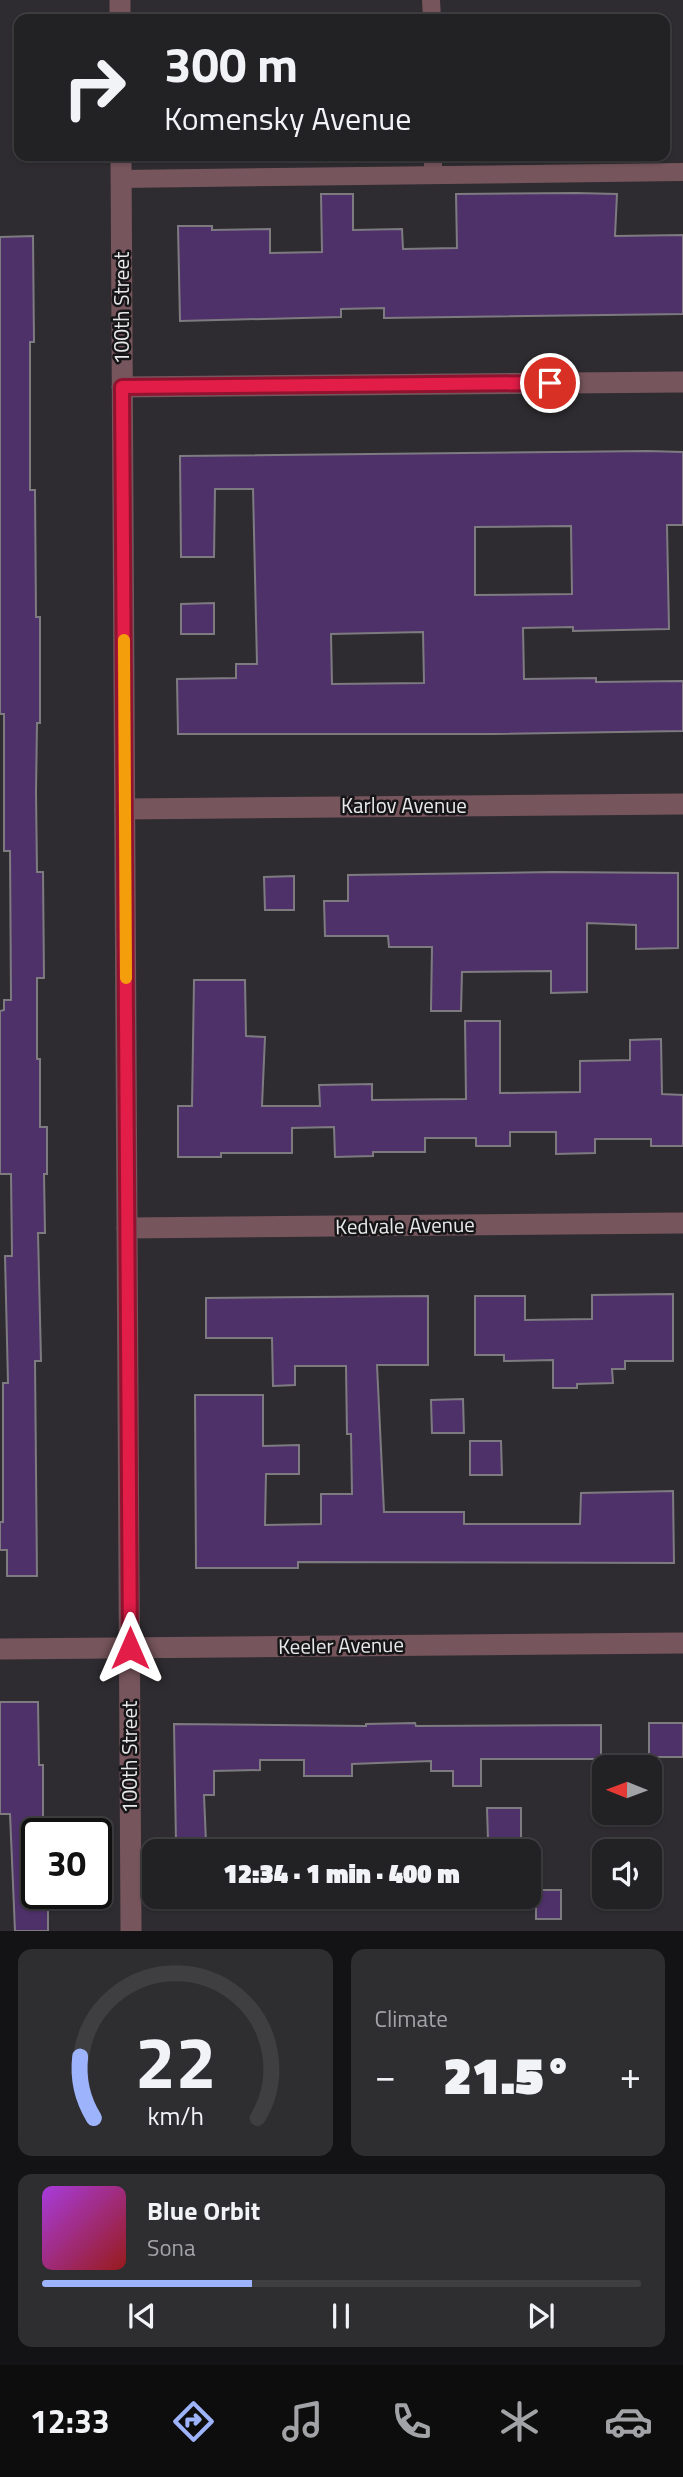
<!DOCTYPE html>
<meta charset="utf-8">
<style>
:root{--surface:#222124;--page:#2e2e31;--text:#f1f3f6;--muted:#a2a3a6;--line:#3f3e41;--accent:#9db4fd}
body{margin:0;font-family:"Titillium Web",sans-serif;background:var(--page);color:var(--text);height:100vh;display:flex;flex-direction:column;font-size:26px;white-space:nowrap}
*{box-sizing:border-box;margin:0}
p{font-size:23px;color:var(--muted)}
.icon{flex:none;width:38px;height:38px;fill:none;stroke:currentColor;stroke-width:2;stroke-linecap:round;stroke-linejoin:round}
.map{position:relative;height:1931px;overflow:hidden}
.details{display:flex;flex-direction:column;gap:18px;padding:18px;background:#131214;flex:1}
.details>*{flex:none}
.banner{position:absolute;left:14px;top:14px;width:656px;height:147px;border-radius:14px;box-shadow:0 2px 5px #0004,0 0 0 2px var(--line);background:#222124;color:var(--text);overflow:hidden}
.needle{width:46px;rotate:271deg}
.controls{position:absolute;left:592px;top:1755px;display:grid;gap:14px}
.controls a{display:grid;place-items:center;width:70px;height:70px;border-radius:14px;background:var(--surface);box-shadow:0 2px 5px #0004,0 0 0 2px var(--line);font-size:35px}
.speed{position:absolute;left:21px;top:1818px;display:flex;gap:14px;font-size:35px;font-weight:700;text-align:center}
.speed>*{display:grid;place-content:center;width:91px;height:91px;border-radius:50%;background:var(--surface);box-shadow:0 2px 5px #0004,0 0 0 2px var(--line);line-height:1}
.speed .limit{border:4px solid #111;border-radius:10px;background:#fff;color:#111}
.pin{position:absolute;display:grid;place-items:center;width:60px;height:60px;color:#fff;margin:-30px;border:4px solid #fff;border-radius:50%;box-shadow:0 2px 7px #0007}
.me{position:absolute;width:77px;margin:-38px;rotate:0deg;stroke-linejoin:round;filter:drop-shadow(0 0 5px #0008)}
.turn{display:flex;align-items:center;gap:24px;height:147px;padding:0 35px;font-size:32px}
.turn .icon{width:91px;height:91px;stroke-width:2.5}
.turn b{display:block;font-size:49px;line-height:60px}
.big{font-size:52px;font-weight:800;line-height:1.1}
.details .widget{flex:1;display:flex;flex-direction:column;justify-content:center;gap:10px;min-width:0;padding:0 24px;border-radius:14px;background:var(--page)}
.details .dial{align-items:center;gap:0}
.dial svg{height:182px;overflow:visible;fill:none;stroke:var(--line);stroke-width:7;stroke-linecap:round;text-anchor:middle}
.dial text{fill:var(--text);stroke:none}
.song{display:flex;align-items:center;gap:21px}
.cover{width:84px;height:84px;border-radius:10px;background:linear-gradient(135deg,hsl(280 70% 55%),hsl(0 70% 35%))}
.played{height:7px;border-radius:4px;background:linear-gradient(90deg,var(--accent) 35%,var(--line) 35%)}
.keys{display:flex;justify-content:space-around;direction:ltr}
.heat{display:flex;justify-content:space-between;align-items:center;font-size:38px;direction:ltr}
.details .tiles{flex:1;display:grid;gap:18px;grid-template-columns:1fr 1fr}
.widget:last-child{grid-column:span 2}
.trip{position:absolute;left:142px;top:1839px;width:399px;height:70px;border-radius:14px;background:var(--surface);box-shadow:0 2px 5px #0004,0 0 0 2px var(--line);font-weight:800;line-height:70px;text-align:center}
.menu{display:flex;height:112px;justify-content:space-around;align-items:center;background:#0e0d0e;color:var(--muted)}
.menu .icon{width:49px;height:49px}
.menu .current{color:var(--accent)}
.menu b{font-size:32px;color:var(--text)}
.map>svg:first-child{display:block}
.building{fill:#4f316a;stroke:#7d7b80;stroke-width:2;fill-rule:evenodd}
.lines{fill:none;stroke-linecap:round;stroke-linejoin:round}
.lane{stroke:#76555c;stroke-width:18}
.street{stroke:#76555c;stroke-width:21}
.route-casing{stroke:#92132f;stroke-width:18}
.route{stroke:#e11d48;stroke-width:12}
.slow{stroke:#f59e0b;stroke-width:12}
.labels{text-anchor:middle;stroke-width:5;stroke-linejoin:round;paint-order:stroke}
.street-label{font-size:21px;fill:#e8e7e9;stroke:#161517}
</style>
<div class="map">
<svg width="683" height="1931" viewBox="0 0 683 1931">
<rect width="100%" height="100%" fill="#2e2c30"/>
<!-- building -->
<g class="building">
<polygon points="576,193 617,194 615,236 683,235 683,314 384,318 384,308 341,309 341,317 180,321 178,226 212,226 212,230 270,229 270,253 322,252 321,194 353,194 353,230 402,229 403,249 457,248 456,194"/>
<polygon points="33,236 34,342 30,342 30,490 35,490 36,617 40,617 40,723 37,723 36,792 37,872 43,872 44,978 37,978 37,1059 40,1059 40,1127 47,1127 47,1174 44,1174 45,1233 38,1233 41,1361 35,1361 37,1576 7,1576 7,1550 0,1550 0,1522 3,1522 3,1383 8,1383 5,1256 12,1256 11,1174 0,1174 0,1011 4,1010 4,1000 11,1000 10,851 4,851 4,714 0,714 0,237"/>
<path d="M648,451l35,1v73h-16l2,104 -96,2v-4l-50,1 1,51 72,-1v4l87,-1v50l-192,3h-313l-1,-55 59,-1v-14h21l-4,-175h-38l-1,68h-33l-1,-101zM571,526l1,68 -97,1v-68zM423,632l1,51 -92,1 -1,-50z"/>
<polygon points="214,603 214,634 181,634 181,604"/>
<polygon points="553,872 678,873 678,948 636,949 636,925 587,923 587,992 551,993 551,971 462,972 461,1011 431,1011 432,947 389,947 388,936 325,936 324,901 348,901 348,875"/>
<polygon points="294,876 294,910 265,910 264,877"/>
<polygon points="194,980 245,980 246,1036 265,1037 262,1106 320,1106 319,1085 372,1084 372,1100 466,1099 465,1021 500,1021 500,1093 580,1092 580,1061 630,1060 630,1040 661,1039 662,1094 683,1095 683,1146 651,1146 651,1139 595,1139 595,1153 556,1154 556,1132 510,1132 510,1146 476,1146 476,1138 425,1138 425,1152 373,1152 373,1156 335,1157 334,1127 292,1128 292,1153 221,1153 221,1157 178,1157 178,1106 192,1106"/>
<polygon points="673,1294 673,1361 625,1361 625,1369 612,1369 613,1383 577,1384 577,1388 553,1388 553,1360 504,1361 504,1355 475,1355 475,1296 525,1296 525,1320 592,1319 592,1295"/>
<polygon points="428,1296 428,1365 377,1365 384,1512 464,1512 464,1524 580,1524 581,1493 673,1491 674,1563 298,1562 298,1568 196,1568 195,1395 263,1395 263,1446 299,1445 299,1474 266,1474 265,1525 321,1524 321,1494 352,1494 351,1434 347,1434 346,1366 295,1366 295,1385 273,1386 272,1338 206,1338 206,1298"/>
<polygon points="463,1399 464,1433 432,1433 431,1400"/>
<polygon points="470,1441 501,1441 502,1475 470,1475"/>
<polygon points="0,1702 38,1702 39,1765 43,1765 43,1834 37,1834 37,1894 48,1894 48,1931 15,1931 10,1814 0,1814"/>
<polygon points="415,1723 416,1726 601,1725 601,1759 481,1759 481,1786 453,1786 453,1771 431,1771 431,1761 352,1764 352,1776 304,1776 304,1760 260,1760 260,1770 214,1771 214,1795 204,1795 206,1842 176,1843 174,1724 366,1726 366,1724"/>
<rect x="649" y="1723" width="34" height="34"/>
<polygon points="487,1808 521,1808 521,1840 488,1840"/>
<rect x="536" y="1890" width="25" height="29"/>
</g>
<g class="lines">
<!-- lane -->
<g class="lane">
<polyline points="431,0 432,19"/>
<polyline points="433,156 433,175"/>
<polyline points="121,179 683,172"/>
</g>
<!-- street -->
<g class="street">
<polyline points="120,0 120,19"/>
<polyline points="121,156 131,1931"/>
<polyline points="122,387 683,382"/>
<polyline points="125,809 683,804"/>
<polyline points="127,1228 683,1223"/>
<polyline points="0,1649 683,1643"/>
</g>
</g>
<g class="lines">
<defs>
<polyline id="route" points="130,1648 122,387 550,383"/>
</defs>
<!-- route casing -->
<use href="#route" class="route-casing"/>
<!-- route -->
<use href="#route" class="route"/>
<!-- slow -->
<polyline class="slow" points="124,640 126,978"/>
</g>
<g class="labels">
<!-- street labels -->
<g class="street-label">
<text transform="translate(122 308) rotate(-90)" y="7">100th Street</text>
<text x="404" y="813">Karlov Avenue</text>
<text transform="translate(405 1226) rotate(-1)" y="7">Kedvale Avenue</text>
<text transform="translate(341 1646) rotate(-1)" y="7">Keeler Avenue</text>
<text transform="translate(130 1757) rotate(-90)" y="7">100th Street</text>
</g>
</g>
</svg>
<div class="controls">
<a><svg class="needle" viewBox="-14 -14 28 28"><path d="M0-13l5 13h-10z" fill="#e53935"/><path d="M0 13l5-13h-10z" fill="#a2a3a6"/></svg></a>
<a><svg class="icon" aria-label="sound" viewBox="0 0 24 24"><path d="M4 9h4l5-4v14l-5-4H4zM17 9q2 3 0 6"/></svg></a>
</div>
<div class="speed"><div class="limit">30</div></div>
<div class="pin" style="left:550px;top:383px;background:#d93025"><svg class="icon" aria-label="arrive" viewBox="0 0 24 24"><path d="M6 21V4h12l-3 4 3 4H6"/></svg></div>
<svg class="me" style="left:130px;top:1648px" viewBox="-20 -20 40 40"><path d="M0-17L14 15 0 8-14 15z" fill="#e11d48" stroke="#fff" stroke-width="4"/></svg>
<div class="trip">12:34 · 1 min · 400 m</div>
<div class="banner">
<div class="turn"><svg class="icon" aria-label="right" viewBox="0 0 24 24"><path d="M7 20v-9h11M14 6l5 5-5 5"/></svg><div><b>300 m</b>Komensky Avenue</div></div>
</div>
</div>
<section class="details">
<div class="tiles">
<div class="widget dial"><svg viewBox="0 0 100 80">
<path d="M14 69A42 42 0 1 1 86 69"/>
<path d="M14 69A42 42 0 0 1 8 42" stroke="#9db4fd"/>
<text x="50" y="56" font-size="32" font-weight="700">22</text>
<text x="50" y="72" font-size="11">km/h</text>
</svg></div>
<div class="widget"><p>Climate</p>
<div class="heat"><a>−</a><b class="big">21.5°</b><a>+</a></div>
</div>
<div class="widget">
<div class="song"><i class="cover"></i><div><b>Blue Orbit</b><p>Sona</p></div></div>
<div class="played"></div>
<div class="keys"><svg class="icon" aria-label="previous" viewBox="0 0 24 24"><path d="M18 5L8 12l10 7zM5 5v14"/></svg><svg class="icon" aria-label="pause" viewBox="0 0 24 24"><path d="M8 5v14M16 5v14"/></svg><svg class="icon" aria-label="next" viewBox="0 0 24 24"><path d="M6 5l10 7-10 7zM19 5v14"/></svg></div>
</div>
</div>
</section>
<nav class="menu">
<b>12:33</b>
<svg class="icon current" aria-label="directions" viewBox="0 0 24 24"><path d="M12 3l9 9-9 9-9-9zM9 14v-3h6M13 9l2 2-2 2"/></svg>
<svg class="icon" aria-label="music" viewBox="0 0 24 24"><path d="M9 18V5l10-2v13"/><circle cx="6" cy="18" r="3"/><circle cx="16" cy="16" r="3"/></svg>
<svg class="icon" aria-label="phone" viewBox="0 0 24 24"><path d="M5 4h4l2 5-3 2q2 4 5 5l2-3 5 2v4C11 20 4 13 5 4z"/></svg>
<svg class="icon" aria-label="climate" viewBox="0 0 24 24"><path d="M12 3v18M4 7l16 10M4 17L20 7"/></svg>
<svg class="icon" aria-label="car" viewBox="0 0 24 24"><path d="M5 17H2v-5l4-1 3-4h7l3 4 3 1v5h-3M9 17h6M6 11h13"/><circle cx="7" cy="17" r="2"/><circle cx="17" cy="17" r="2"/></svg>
</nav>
